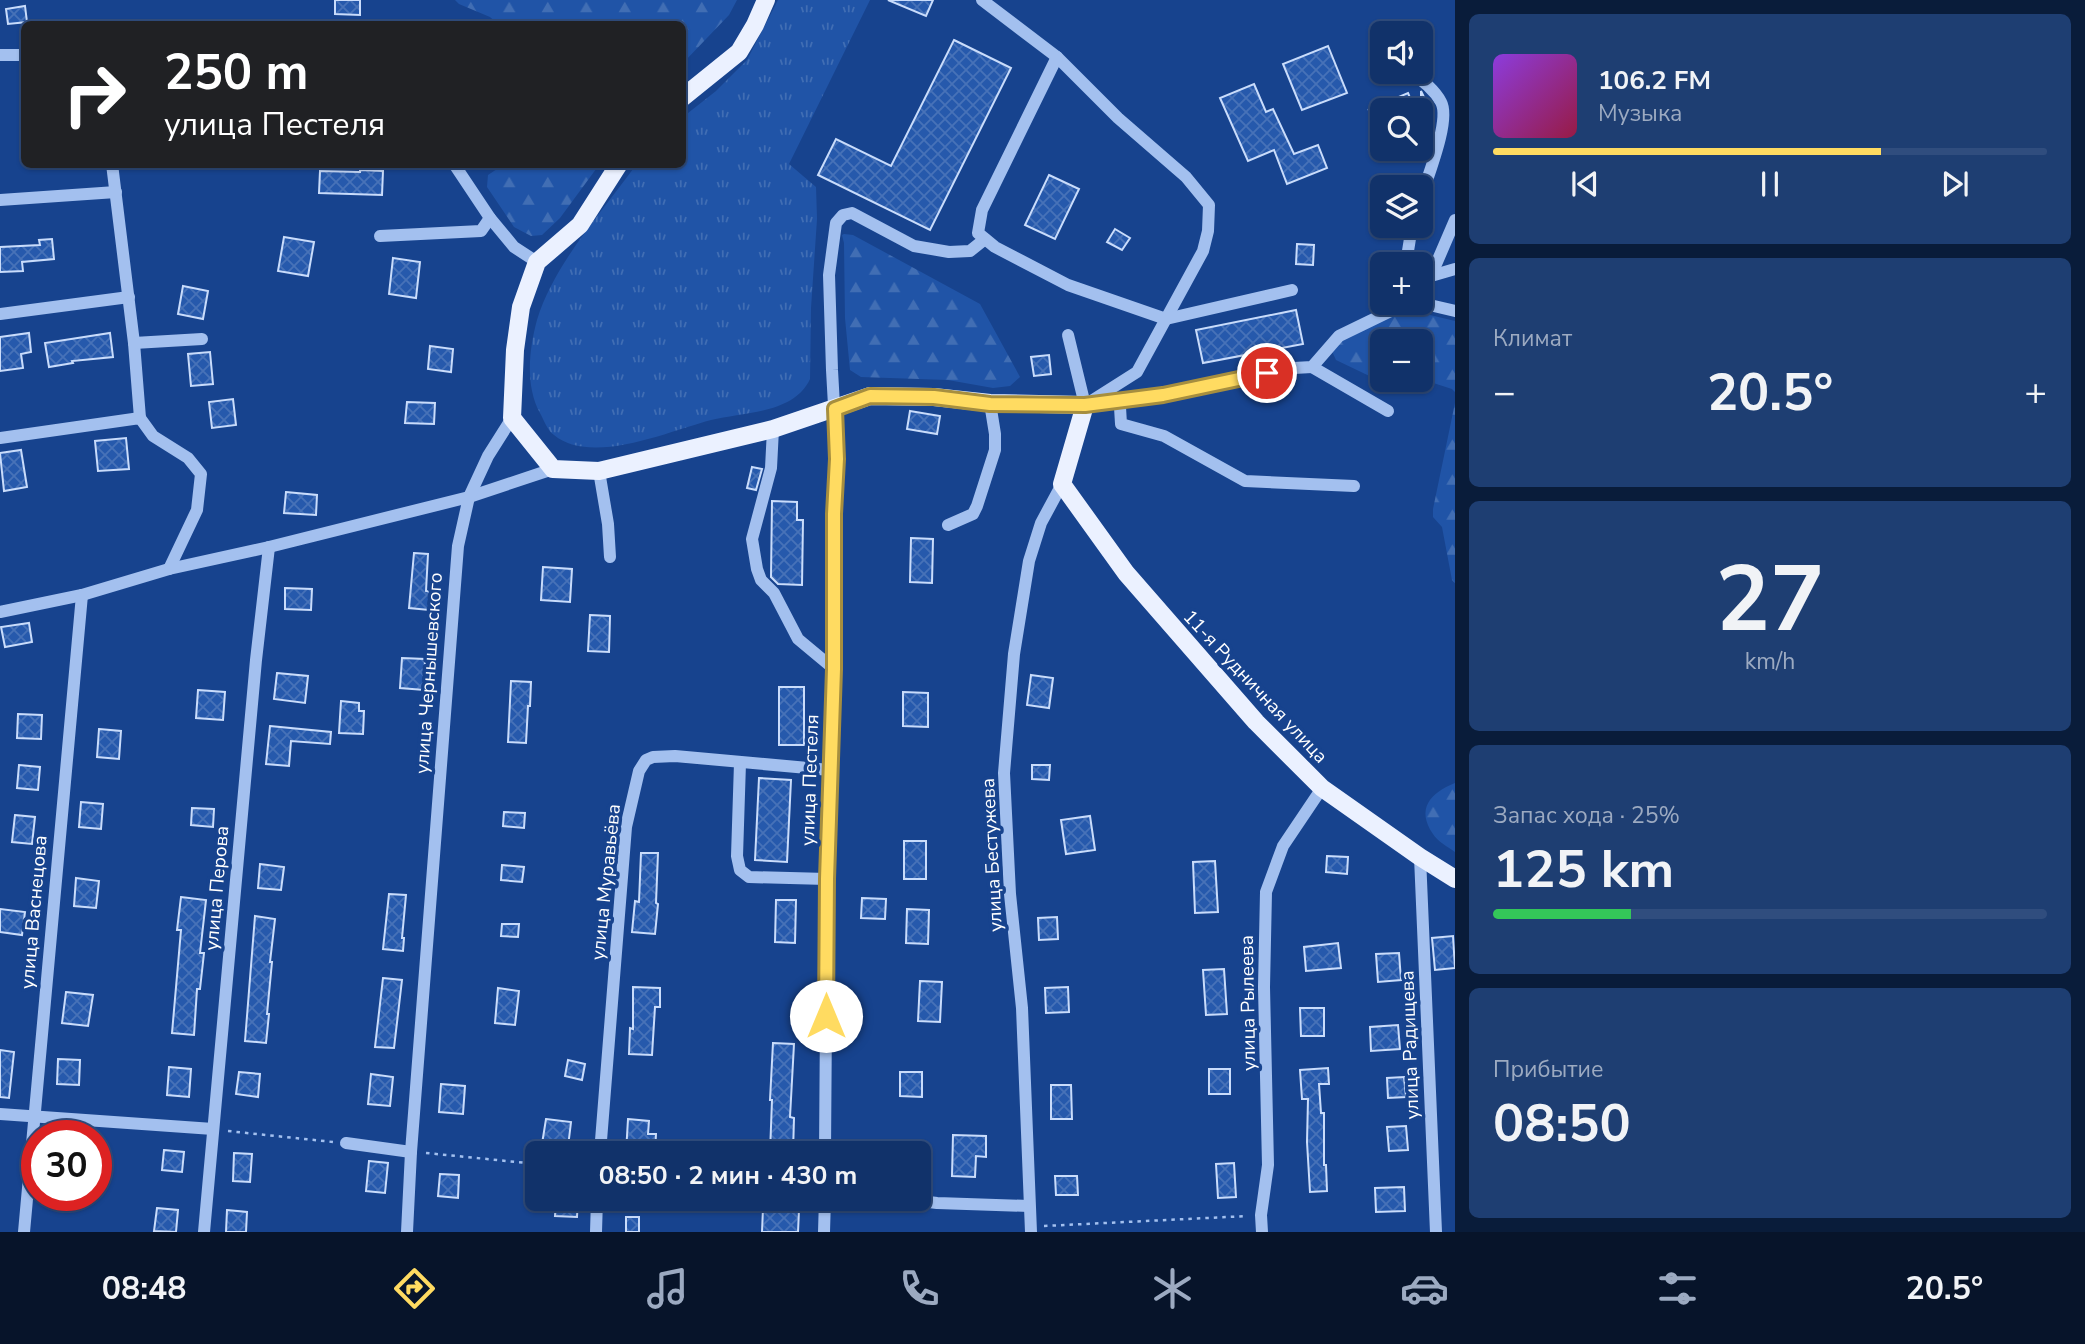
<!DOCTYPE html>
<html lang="ru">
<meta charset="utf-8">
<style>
:root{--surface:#11326a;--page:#1e3e72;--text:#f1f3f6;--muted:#9caac1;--line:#304d7e;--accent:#ffdb61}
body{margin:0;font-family:"Nunito Sans",sans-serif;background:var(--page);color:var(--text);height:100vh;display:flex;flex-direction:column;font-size:26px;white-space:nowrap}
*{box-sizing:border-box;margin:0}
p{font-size:23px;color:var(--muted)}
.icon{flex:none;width:38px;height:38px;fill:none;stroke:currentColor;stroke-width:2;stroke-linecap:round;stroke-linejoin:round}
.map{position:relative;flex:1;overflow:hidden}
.panel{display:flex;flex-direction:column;gap:14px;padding:14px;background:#091c3a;width:630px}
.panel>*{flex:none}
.guide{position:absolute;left:21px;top:21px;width:665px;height:147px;border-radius:10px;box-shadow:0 2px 5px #0004,0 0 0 2px var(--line);background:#202124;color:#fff;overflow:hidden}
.fabs{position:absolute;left:1370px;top:21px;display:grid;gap:14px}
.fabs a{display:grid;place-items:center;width:63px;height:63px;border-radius:10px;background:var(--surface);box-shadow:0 2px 5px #0004,0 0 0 2px var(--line);font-size:35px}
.speed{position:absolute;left:21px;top:1120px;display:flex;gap:14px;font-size:35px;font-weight:700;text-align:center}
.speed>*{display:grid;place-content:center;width:91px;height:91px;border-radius:50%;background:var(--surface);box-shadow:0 2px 5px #0004,0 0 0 2px var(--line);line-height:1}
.speed .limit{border:10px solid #d22;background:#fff;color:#111}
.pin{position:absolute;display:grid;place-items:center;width:60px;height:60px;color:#fff;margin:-30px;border:4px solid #fff;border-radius:50%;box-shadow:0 2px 7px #0007}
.me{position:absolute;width:77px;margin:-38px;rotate:0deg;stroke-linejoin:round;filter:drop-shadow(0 0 5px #0008)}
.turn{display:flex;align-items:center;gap:24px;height:147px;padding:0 28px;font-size:32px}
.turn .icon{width:91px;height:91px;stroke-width:2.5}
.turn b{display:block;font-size:49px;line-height:60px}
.big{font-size:52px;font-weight:700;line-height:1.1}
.panel .tile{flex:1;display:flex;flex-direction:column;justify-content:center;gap:10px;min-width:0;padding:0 24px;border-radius:10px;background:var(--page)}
.panel .dial{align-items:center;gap:0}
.dial b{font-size:91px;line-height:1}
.song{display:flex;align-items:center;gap:21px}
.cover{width:84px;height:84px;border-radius:10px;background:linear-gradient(135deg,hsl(270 70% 55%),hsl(340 70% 35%))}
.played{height:7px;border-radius:4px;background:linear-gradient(90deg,var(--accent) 70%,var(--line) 70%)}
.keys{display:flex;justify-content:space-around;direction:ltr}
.heat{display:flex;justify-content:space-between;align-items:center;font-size:38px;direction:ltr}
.charge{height:10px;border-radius:5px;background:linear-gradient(90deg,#34c759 25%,var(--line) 0)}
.trip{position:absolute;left:525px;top:1141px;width:406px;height:70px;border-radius:10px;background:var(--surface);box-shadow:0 2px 5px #0004,0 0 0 2px var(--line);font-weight:700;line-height:70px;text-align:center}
.dock{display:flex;height:112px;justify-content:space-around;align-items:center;background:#07142a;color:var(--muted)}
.dock .icon{width:49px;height:49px}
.dock .on{color:var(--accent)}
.dock b{font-size:32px;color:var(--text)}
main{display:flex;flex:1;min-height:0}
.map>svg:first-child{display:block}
.grass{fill:url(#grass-tufts)}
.forest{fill:url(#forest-firs)}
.building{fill:url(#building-cross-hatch);stroke:#c9dcfb;stroke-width:2}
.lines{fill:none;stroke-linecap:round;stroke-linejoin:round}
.path{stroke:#a3c0ef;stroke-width:2.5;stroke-dasharray:3.5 5;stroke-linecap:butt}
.minor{stroke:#a3c0ef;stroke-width:12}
.major{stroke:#ebf1ff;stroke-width:18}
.route-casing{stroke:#a68e3f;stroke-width:18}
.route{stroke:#ffdb61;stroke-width:12}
.labels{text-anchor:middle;stroke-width:7;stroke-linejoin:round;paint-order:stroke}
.street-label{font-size:19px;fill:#fff;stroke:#17438e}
</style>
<main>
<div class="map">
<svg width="1455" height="1232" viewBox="0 0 1455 1232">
<defs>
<pattern id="grass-tufts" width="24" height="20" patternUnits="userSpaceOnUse" patternTransform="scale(1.75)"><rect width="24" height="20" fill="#2054a7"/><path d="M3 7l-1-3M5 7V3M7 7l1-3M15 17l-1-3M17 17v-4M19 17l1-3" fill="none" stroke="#416eb4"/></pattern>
<pattern id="forest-firs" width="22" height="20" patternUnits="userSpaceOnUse" patternTransform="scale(1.75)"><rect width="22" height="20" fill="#2054a7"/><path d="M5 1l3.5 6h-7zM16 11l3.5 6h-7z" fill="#416eb4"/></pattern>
<pattern id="building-cross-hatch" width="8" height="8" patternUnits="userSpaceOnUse" patternTransform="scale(1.75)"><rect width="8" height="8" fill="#2659ac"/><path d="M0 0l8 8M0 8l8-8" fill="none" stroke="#4772b8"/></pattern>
</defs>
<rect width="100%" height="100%" fill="#17438e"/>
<!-- grass -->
<path class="grass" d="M778,0h92l-81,164 27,23 1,32 -6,89 -1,71c-16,35 -67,33 -99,41 -42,11 -119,46 -157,15 -7,-5 -10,-15 -14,-22 -15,-27 -11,-64 -3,-93 17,-56 65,-108 99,-155l46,-1 1,-47 33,-26 31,-31z"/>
<!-- forest -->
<g class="forest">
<polygon points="455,0 737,0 729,15 683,63 682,24 498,24 490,17 459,4"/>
<polygon points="503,165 503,164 599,165 560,218 542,235 531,236 514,227 487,187 488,175"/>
<polygon points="844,234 853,235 980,304 1020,377 1010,386 993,388 948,380 861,377 850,370 845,318 844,243 842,235"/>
<polygon points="1405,309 1455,321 1455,392 1452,389 1421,379 1421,341 1382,341 1382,380 1402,380 1396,384 1382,382 1336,360 1331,349 1340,337"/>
<polygon points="1455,403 1455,583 1452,580 1442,527 1433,517 1433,509"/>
<path d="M1455,783v69c-7,-5 -18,-11 -22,-18 -17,-25 -3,-41 22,-51z"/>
</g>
<!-- building -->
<g class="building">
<polygon points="335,0 360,0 360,15 335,14"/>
<polygon points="888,0 933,0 926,16"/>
<polygon points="25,6 27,22 8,24 6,9"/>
<polygon points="954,40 1011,68 930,230 818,175 836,139 891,166"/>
<polygon points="1328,46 1347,93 1302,110 1283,64"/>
<polygon points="1254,84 1266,112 1273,109 1294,154 1318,145 1327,168 1287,184 1274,150 1248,161 1220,98"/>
<polygon points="1421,91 1434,118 1434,121 1421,127"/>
<polygon points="1408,93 1415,110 1368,110"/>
<polygon points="360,170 383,171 382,195 319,193 320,171 360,172"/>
<polygon points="1049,175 1079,189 1055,239 1025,225"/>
<polygon points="1115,229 1130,238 1122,250 1107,242"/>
<polygon points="284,237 314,242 308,276 278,271"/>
<polygon points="52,239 54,259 22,262 23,271 0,272 0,247 40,245 39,240"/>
<polygon points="1297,244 1314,245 1313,265 1296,264"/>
<polygon points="393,258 420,262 416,298 389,294"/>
<polygon points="183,286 208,291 203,319 178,314"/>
<polygon points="1296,310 1303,344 1203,363 1196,330"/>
<polygon points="29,333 31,352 21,354 23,368 0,371 0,337"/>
<polygon points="110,333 113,357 72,361 73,363 49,367 45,343"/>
<polygon points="430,346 453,349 451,372 428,369"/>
<polygon points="210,352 213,384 191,386 188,354"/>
<polygon points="1049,355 1051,374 1034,376 1031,357"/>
<polygon points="233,399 236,425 212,428 209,402"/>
<polygon points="407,402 435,403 434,424 405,423"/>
<polygon points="910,411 940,416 937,434 907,429"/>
<polygon points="126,438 129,469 98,471 95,441"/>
<polygon points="21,450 27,487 4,491 0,453"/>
<polygon points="752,467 762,469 756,490 747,488"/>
<polygon points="286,492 317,495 316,515 284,513"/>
<polygon points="772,501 797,502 797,520 803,520 802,585 778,584 771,577"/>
<polygon points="911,538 933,539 932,583 910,582"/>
<polygon points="414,553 428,554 426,591 431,592 429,610 409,608"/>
<polygon points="543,567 572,569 570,602 541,600"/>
<polygon points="285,588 312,589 311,610 285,609"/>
<polygon points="590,615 610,616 609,652 588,651"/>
<polygon points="29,623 32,642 5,647 1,627"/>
<polygon points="402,658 425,659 424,690 400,688"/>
<polygon points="277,673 308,676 305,703 274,699"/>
<polygon points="1031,675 1053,678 1049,708 1027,705"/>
<polygon points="511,681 531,682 530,706 528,706 526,743 508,742"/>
<rect x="779" y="687" width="25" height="58"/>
<polygon points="198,690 225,692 223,720 196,718"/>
<polygon points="903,692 928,693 928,727 903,726"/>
<polygon points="341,701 359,703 359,711 364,711 363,734 339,733"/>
<polygon points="18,714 42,715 41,739 17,738"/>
<polygon points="270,726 331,732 330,744 291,741 289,766 266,764"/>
<polygon points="99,729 121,731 119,759 97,757"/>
<polygon points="19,765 40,767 38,790 17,788"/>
<polygon points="1032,765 1050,765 1049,780 1032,779"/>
<polygon points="759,778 791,780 787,862 755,860"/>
<polygon points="81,802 103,804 101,829 79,827"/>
<polygon points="192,808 214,809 213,827 191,825"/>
<polygon points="504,812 525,813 524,828 503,826"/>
<polygon points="15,815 35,817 32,844 12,842"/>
<polygon points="1090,816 1095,850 1066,854 1061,820"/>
<rect x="904" y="841" width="22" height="38"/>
<polygon points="641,853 658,853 656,903 658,904 655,934 632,932 635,901 639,902"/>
<polygon points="1327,856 1348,857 1347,874 1326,872"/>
<polygon points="1215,861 1218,912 1195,913 1193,862"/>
<polygon points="260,864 284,867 281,890 258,888"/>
<polygon points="502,865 524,867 522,882 501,880"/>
<polygon points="76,878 99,881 96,908 74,906"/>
<polygon points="389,894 406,895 402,938 404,938 403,951 383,949"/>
<polygon points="181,897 206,900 200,953 204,953 200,989 197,989 194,1035 172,1033 181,930 177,930"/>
<polygon points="862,898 886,899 885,919 861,918"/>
<polygon points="776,900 796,900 795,943 775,942"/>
<polygon points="0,909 25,912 22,935 0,932"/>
<polygon points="907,909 929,910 928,944 906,943"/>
<polygon points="255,916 275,919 270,962 272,962 267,1014 269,1014 266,1043 245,1041"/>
<polygon points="1057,917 1058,939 1039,940 1038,918"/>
<polygon points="502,924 519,924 518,937 501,936"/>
<polygon points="1453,936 1455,968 1435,970 1432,938"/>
<polygon points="1338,943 1341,968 1306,971 1304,947"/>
<polygon points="1399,953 1401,980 1378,982 1376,954"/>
<polygon points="1224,969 1227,1014 1206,1015 1203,970"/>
<polygon points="383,978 402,980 394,1048 375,1047"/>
<polygon points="920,981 942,982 940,1022 918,1021"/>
<polygon points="633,987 660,988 660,1007 655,1007 652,1055 629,1054 630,1028 633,1029"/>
<polygon points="1068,987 1069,1012 1046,1013 1045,988"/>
<polygon points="498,988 519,991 515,1025 495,1023"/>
<polygon points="66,992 93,995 88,1026 62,1023"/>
<polygon points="1300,1008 1324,1008 1324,1036 1301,1036"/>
<polygon points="1398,1025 1400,1049 1371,1051 1370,1027"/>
<polygon points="773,1043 794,1044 790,1117 794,1118 793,1153 770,1153 772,1100 770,1100"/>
<polygon points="0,1050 14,1052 9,1098 0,1097"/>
<polygon points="58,1059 80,1060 79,1085 57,1084"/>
<polygon points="568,1060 585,1064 582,1080 565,1076"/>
<polygon points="169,1067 191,1069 189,1097 167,1095"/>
<polygon points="1328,1068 1329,1084 1319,1084 1321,1113 1324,1113 1324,1165 1326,1165 1327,1191 1310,1192 1307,1142 1308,1099 1302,1099 1300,1070"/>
<rect x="1209" y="1069" width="21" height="25"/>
<polygon points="239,1072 260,1074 258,1097 236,1094"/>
<polygon points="900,1072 922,1072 922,1097 900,1096"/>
<polygon points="371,1074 393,1077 390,1106 368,1104"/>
<polygon points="1404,1077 1406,1097 1388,1098 1387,1078"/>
<polygon points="441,1084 465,1086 463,1114 439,1112"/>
<polygon points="1051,1085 1071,1085 1072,1119 1051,1119"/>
<polygon points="546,1119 571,1122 568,1147 542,1144"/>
<polygon points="628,1119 649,1121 648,1134 656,1134 655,1153 626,1153"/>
<polygon points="1406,1126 1408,1150 1389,1151 1387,1127"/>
<polygon points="953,1135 986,1136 986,1157 976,1156 975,1177 952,1176"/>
<polygon points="164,1150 184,1152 182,1172 162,1170"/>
<polygon points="234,1153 252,1154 250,1182 233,1181"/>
<polygon points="369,1161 388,1163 385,1193 366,1191"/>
<polygon points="1234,1163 1236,1197 1218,1198 1216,1164"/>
<polygon points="440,1174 459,1175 458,1198 438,1196"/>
<polygon points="1055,1176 1077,1176 1078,1195 1056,1195"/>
<polygon points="1404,1187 1405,1211 1376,1212 1375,1188"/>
<polygon points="556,1199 578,1199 577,1217 555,1216"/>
<polygon points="157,1208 178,1210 176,1232 154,1231"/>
<polygon points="763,1208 799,1210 798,1232 762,1232"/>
<polygon points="227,1210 247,1212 246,1232 226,1232"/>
<rect x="626" y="1217" width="13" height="15"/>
</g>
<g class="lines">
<!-- path -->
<g class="path">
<polyline points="228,1131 333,1142"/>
<polyline points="426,1153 537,1164"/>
<polyline points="1044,1226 1247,1216"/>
</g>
<!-- minor -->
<g class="minor">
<polyline points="982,0 1057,57 1118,118 1186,177 1209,205 1208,231 1203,251 1137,372 1085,405"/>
<polyline points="0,55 24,55"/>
<polyline points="1057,57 982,210 978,233 995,247 1068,285 1166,319 1292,290"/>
<path d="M1409,72c12,7 25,17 32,30 10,18 -14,76 -20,96"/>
<polyline points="112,164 134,343 140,418"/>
<polyline points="454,164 490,218 514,247 537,262"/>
<polyline points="0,200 116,192"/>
<polyline points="380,236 481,231 490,218"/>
<polyline points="1410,264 1408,251 1412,226"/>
<polyline points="1431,276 1455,269"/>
<polyline points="1421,285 1431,276 1455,220"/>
<polyline points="1421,303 1455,311"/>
<polyline points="0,314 129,297"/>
<polyline points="1068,335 1085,405"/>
<polyline points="134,343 202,339"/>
<polyline points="1312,367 1388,411"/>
<polyline points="1117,400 1120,407 1121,424 1164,436 1245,481 1354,486"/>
<polyline points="1089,404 1163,395 1294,368 1312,367 1339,336 1407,303"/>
<polyline points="773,429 771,468 752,539 757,569 761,580 774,593 798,639 834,669"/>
<polyline points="0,438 140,418 153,436 188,458 201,474 197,510 169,569"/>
<polyline points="599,471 608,524 610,557"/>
<polyline points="948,525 973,514 977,506 995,450 995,434 990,403"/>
<polyline points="0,612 82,595 169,569 269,547 469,497 553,469"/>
<polyline points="740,763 737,856 740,870 749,877 827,879"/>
<polyline points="1420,857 1436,1232"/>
<polyline points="0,1114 213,1129"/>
<polyline points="346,1143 411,1152"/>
<polyline points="600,1153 626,827 639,771 646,760 653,757 675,756 830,770"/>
<polyline points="825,1153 827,879 834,669 834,514 837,459 832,370 829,275 836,223 843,215 852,213 914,246 949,252 970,251 985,239"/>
<polyline points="904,1199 937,1203 1029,1206"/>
<polyline points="24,1232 82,595"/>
<polyline points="204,1232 256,660 269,547"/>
<polyline points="407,1232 411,1152 458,546 469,497 488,456 512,418"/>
<polyline points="596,1232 597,1199"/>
<polyline points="824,1232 825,1199"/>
<polyline points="1031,1232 1022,1008 1010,894 1004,773 1014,654 1029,561 1041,523 1062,484"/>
<polyline points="1262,1232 1261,1215 1268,1165 1264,987 1266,892 1283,846 1322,788"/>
</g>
<!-- major -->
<g class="major">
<polyline points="682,98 739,52 755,25 766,0"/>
<polyline points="619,164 580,225 537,262 521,307 515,350 512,418 553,469 599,471 773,429 870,396 934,397 990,403 1085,405 1062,484 1126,573 1256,722 1322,788 1420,857 1455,879"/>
</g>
</g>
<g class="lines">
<defs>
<polyline id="route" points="826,1016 827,879 834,669 834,514 837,459 835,409 870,396 934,397 990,404 1085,405 1163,395 1267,373"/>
</defs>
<!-- route casing -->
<use href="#route" class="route-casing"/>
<!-- route -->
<use href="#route" class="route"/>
</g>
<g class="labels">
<!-- street labels -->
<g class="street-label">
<text transform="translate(428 673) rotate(-86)" y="7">улица Чернышевского</text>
<text transform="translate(1256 686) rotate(47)" y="7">11-я Рудничная улица</text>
<text transform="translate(809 780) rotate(-88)" y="7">улица Пестеля</text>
<text transform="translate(991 855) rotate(-93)" y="7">улица Бестужева</text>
<text transform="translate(605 882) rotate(-84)" y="7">улица Муравьёва</text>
<text transform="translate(216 888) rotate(-85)" y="7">улица Перова</text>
<text transform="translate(33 912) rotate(-85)" y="7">улица Васнецова</text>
<text transform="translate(1247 1003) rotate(-91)" y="7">улица Рылеева</text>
<text transform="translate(1409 1045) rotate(-92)" y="7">улица Радищева</text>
</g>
</g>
</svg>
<div class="fabs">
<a><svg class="icon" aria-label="sound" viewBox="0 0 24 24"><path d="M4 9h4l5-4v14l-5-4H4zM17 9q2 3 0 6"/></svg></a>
<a><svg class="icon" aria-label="search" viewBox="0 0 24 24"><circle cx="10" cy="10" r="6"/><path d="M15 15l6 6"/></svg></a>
<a><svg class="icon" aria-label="layers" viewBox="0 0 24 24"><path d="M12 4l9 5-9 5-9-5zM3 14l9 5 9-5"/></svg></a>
<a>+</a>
<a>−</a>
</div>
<div class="speed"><div class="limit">30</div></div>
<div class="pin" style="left:1267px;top:373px;background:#d93025"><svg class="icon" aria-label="arrive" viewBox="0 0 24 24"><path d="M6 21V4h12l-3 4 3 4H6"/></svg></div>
<svg class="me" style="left:826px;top:1016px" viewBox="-20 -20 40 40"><circle r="19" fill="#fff"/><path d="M0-13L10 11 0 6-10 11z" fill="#ffdb61"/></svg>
<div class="trip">08:50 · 2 мин · 430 m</div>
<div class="guide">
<div class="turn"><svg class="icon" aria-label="right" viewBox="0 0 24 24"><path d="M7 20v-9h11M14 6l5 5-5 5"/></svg><div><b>250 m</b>улица Пестеля</div></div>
</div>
</div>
<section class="panel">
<div class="tile">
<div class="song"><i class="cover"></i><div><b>106.2 FM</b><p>Музыка</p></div></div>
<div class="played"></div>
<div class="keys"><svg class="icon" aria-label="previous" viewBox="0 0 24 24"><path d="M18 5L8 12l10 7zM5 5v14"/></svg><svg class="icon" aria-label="pause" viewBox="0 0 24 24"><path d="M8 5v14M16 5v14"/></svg><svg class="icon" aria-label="next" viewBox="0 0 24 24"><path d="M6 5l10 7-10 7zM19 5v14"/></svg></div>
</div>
<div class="tile"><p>Климат</p>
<div class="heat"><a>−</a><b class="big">20.5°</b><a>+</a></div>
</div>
<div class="tile dial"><b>27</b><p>km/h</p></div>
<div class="tile"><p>Запас хода · 25%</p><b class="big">125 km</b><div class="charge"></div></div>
<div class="tile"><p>Прибытие</p><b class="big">08:50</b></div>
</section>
</main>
<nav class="dock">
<b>08:48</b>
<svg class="icon on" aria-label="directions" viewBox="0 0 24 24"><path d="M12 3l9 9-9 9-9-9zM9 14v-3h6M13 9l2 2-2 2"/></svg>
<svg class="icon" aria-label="music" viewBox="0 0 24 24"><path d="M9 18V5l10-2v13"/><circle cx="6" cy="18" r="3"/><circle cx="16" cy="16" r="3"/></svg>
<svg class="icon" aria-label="phone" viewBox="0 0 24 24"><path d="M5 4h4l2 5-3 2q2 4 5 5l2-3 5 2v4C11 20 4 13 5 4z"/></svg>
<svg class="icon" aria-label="climate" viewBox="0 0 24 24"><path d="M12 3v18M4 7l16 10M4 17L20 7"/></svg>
<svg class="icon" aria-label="car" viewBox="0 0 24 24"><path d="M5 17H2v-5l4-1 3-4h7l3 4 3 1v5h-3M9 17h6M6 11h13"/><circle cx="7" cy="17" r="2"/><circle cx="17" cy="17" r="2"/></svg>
<svg class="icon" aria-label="filters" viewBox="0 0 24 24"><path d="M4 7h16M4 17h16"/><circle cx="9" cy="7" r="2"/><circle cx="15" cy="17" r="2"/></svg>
<b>20.5°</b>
</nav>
